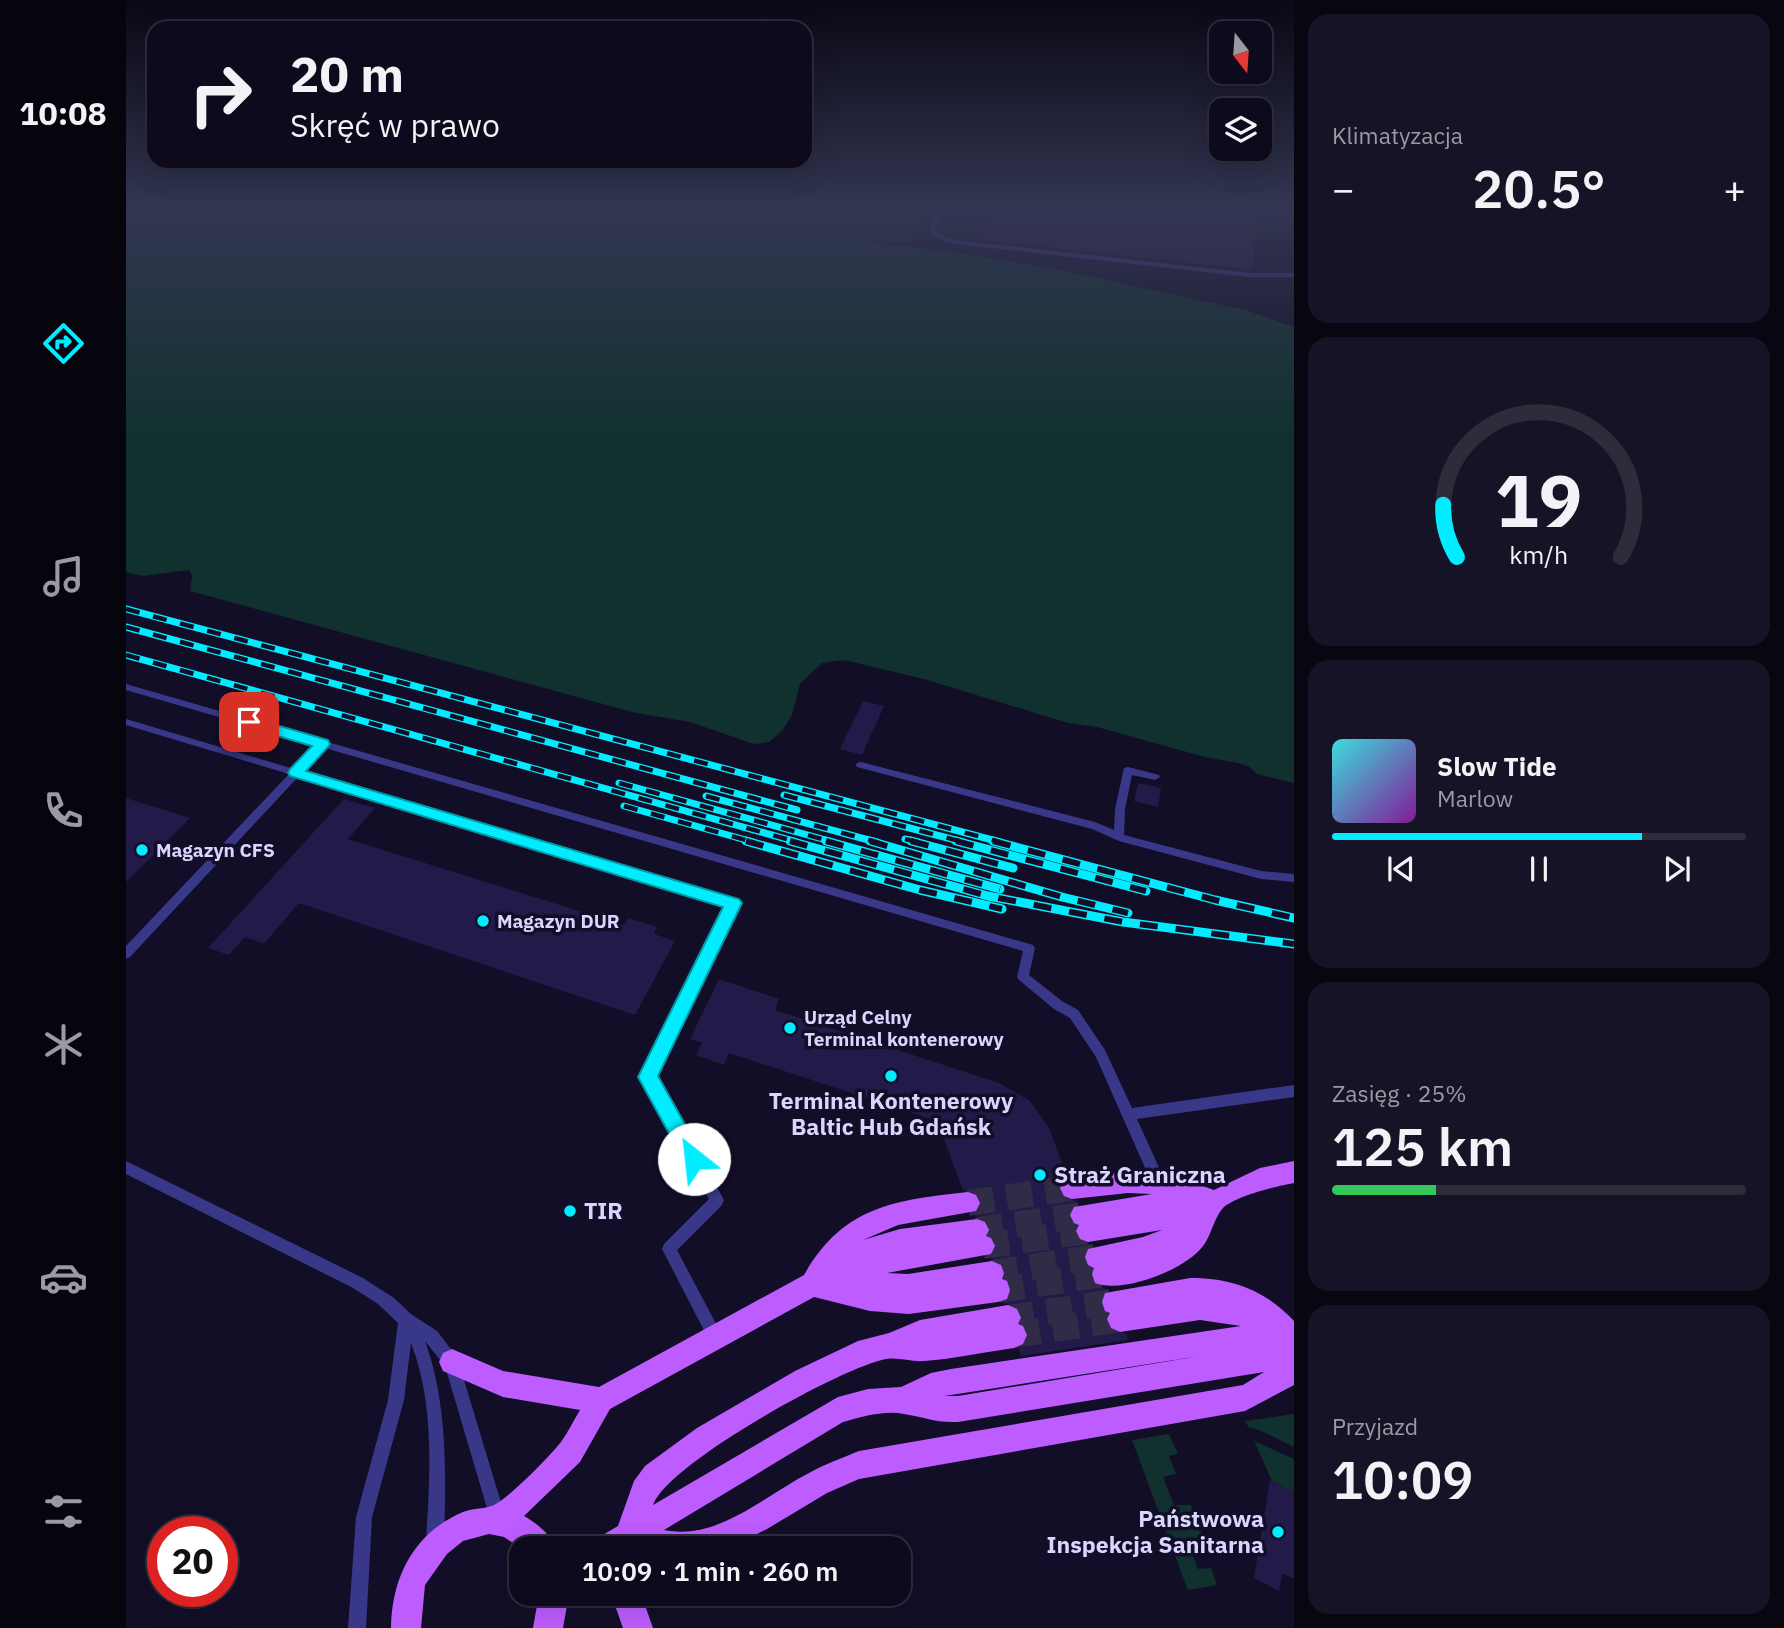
<!DOCTYPE html>
<html lang="pl">
<meta charset="utf-8">
<style>
:root{--surface:#0e0a1d;--page:#171326;--text:#f1f3f6;--muted:#9b9aa4;--line:#2e2b3b;--accent:#01edff}
body{margin:0;font-family:"IBM Plex Sans",sans-serif;background:var(--page);color:var(--text);height:100vh;display:flex;flex-direction:column;font-size:26px;white-space:nowrap}
*{box-sizing:border-box;margin:0}
p{font-size:23px;color:var(--muted)}
.icon{flex:none;width:38px;height:38px;fill:none;stroke:currentColor;stroke-width:2;stroke-linecap:round;stroke-linejoin:round}
.map{position:relative;flex:1;overflow:hidden}
.drawer{display:flex;flex-direction:column;gap:14px;padding:14px;background:#080610;width:490px}
.drawer>*{flex:none}
.banner{position:absolute;left:21px;top:21px;width:665px;height:147px;border-radius:21px;box-shadow:0 7px 28px #0002,0 0 0 2px var(--line);background:#0e0a1d;color:var(--text);overflow:hidden}
.needle{width:46px;rotate:163deg}
.fabs{position:absolute;left:1083px;top:21px;display:grid;gap:14px}
.fabs a{display:grid;place-items:center;width:63px;height:63px;border-radius:14px;background:var(--surface);box-shadow:0 7px 28px #0002,0 0 0 2px var(--line);font-size:35px}
.speed{position:absolute;left:21px;top:1516px;display:flex;gap:14px;font-size:35px;font-weight:700;text-align:center}
.speed>*{display:grid;place-content:center;width:91px;height:91px;border-radius:50%;background:var(--surface);box-shadow:0 7px 28px #0002,0 0 0 2px var(--line);line-height:1}
.speed .limit{border:10px solid #d22;background:#fff;color:#111}
.pin{position:absolute;display:grid;place-items:center;width:60px;height:60px;color:#fff;margin:-30px;border-radius:14px;box-shadow:0 4px 10px #0006}
.me{position:absolute;width:77px;margin:-38px;rotate:331deg;stroke-linejoin:round;filter:drop-shadow(0 0 5px #0008)}
.turn{display:flex;align-items:center;gap:24px;height:147px;padding:0 28px;font-size:32px}
.turn .icon{width:91px;height:91px;stroke-width:2.5}
.turn b{display:block;font-size:49px;line-height:60px}
.big{font-size:52px;font-weight:600;line-height:1.1}
.drawer .card{flex:1;display:flex;flex-direction:column;justify-content:center;gap:10px;min-width:0;padding:0 24px;border-radius:21px;background:var(--page)}
.drawer .dial{align-items:center;gap:0}
.dial svg{height:182px;overflow:visible;fill:none;stroke:var(--line);stroke-width:7;stroke-linecap:round;text-anchor:middle}
.dial text{fill:var(--text);stroke:none}
.song{display:flex;align-items:center;gap:21px}
.cover{width:84px;height:84px;border-radius:10px;background:linear-gradient(135deg,hsl(180 70% 55%),hsl(290 70% 35%))}
.played{height:7px;border-radius:4px;background:linear-gradient(90deg,var(--accent) 75%,var(--line) 75%)}
.keys{display:flex;justify-content:space-around;direction:ltr}
.heat{display:flex;justify-content:space-between;align-items:center;font-size:38px;direction:ltr}
.charge{height:10px;border-radius:5px;background:linear-gradient(90deg,#34c759 25%,var(--line) 0)}
.trip{position:absolute;left:383px;top:1536px;width:402px;height:70px;border-radius:21px;background:var(--surface);box-shadow:0 7px 28px #0002,0 0 0 2px var(--line);font-weight:600;line-height:70px;text-align:center}
main{display:flex;flex:1;min-height:0}
.dock{display:flex;flex-direction:column;width:126px;justify-content:space-around;align-items:center;background:#06040c;color:var(--muted)}
.dock .icon{width:49px;height:49px}
.dock .on{color:var(--accent)}
.dock b{font-size:32px;color:var(--text)}
.map>svg:first-child{display:block}
.green{fill:#11312f}
.building{fill:#221a49}
.lines{fill:none;stroke-linecap:round;stroke-linejoin:round}
.primary-tunnel{stroke:#302c47;stroke-width:26;stroke-dasharray:26 13;stroke-linecap:butt}
.lane{fill:#393888;fill-rule:evenodd}
.primary{fill:#bd5cff;fill-rule:evenodd}
.rail-far1-casing{stroke:#01edff;stroke-width:7}
.rail-casing{stroke:#01edff;stroke-width:9}
.rail-far1{stroke:#120e27;stroke-width:4.5;stroke-dasharray:14;stroke-linecap:butt}
.rail{stroke:#120e27;stroke-width:6;stroke-dasharray:18;stroke-linecap:butt}
.route{fill:#01edff;stroke:#019aa6;stroke-width:2}
.poi-dot{fill:#01edff;stroke:#120e27;stroke-width:2.5}
.labels{text-anchor:middle;stroke-width:7;stroke-linejoin:round;paint-order:stroke}
.poi-label{font-size:19px;font-weight:bold;fill:#d8d5ff;stroke:#120e27;text-anchor:start}
.near-poi-label{font-size:23px;font-weight:bold;fill:#d8d5ff;stroke:#120e27;text-anchor:start}
</style>
<main>
<nav class="dock">
<b>10:08</b>
<svg class="icon on" aria-label="directions" viewBox="0 0 24 24"><path d="M12 3l9 9-9 9-9-9zM9 14v-3h6M13 9l2 2-2 2"/></svg>
<svg class="icon" aria-label="music" viewBox="0 0 24 24"><path d="M9 18V5l10-2v13"/><circle cx="6" cy="18" r="3"/><circle cx="16" cy="16" r="3"/></svg>
<svg class="icon" aria-label="phone" viewBox="0 0 24 24"><path d="M5 4h4l2 5-3 2q2 4 5 5l2-3 5 2v4C11 20 4 13 5 4z"/></svg>
<svg class="icon" aria-label="climate" viewBox="0 0 24 24"><path d="M12 3v18M4 7l16 10M4 17L20 7"/></svg>
<svg class="icon" aria-label="car" viewBox="0 0 24 24"><path d="M5 17H2v-5l4-1 3-4h7l3 4 3 1v5h-3M9 17h6M6 11h13"/><circle cx="7" cy="17" r="2"/><circle cx="17" cy="17" r="2"/></svg>
<svg class="icon" aria-label="filters" viewBox="0 0 24 24"><path d="M4 7h16M4 17h16"/><circle cx="9" cy="7" r="2"/><circle cx="15" cy="17" r="2"/></svg>
</nav>
<div class="map">
<svg width="1168" height="1628" viewBox="0 0 1168 1628">
<rect width="100%" height="100%" fill="#120e27"/>
<!-- green -->
<g class="green">
<polygon points="0,207 804,207 783,242 720,239 852,256 949,273 1119,310 1168,327 1168,783 1131,774 1124,767 1112,763 1079,757 971,727 942,723 798,679 718,660 696,663 674,684 666,715 656,731 643,742 628,744 564,722 510,713 64,591 66,576 63,570 16,576 0,572"/>
<polygon points="1168,1414 1168,1447 1131,1429 1123,1428 1119,1421"/>
<polygon points="1043,1434 1052,1454 1043,1456 1050,1474 1037,1477 1048,1505 1065,1505 1077,1537 1075,1541 1063,1544 1072,1569 1085,1568 1091,1585 1062,1590 1006,1440"/>
<polygon points="1128,1441 1168,1459 1168,1492 1146,1481"/>
</g>
<!-- building -->
<g class="building">
<polygon points="870,207 1128,207 1127,270 855,240"/>
<polygon points="737,701 758,706 736,755 714,749"/>
<polygon points="1012,783 1035,788 1032,807 1008,801"/>
<polygon points="0,798 64,818 0,882"/>
<polygon points="218,799 249,808 222,839 498,925 502,918 531,927 528,934 549,941 509,1015 173,903 138,944 119,937 103,955 82,948"/>
<polygon points="593,979 653,999 649,1010 873,1083 903,1100 923,1128 941,1176 936,1179 932,1189 937,1198 951,1201 952,1204 946,1206 942,1214 949,1226 948,1232 953,1241 967,1245 960,1248 957,1256 960,1266 965,1269 967,1284 983,1290 977,1292 974,1301 977,1312 980,1314 979,1320 984,1330 1000,1334 1002,1340 895,1356 892,1349 899,1345 903,1336 899,1325 896,1323 897,1317 892,1307 877,1303 883,1300 886,1291 883,1280 879,1277 880,1272 876,1263 861,1257 867,1255 871,1245 864,1235 865,1229 861,1221 846,1214 852,1212 856,1202 851,1193 837,1190 813,1126 808,1120 603,1053 598,1065 570,1055 576,1043 564,1039"/>
<polygon points="1144,1480 1168,1492 1168,1579 1156,1573 1153,1591 1128,1578"/>
</g>
<g class="lines">
<!-- primary-tunnel -->
<g class="primary-tunnel">
<polyline points="842,1203 946,1188"/>
<polyline points="851,1230 956,1215"/>
<polyline points="857,1246 962,1231"/>
<polyline points="866,1273 971,1257"/>
<polyline points="872,1290 978,1274"/>
<polyline points="882,1318 988,1302"/>
<polyline points="888,1335 994,1319"/>
</g>
<!-- lane -->
<g class="lane">
<path d="M816,207h5l-12,21c3,8 12,10 20,12l295,33h44v4h-44l-295,-33c-10,-3 -21,-5 -26,-16z"/>
<polygon points="0,684 907,945 909,948 903,975 936,1001 952,1010 979,1050 1006,1108 1168,1085 1168,1097 1011,1119 1040,1183 1038,1188 1033,1189 1028,1188 970,1057 944,1018 928,1009 893,980 891,977 897,951 199,748 177,771 611,900 613,903 529,1077 598,1200 596,1205 551,1250 597,1337 594,1342 589,1345 584,1342 536,1249 538,1244 583,1199 516,1077 600,905 172,777 4,957 0,959 0,946 163,774 0,725 0,719 168,769 190,745 0,690"/>
<polygon points="735,762 969,822 988,830 989,809 998,768 1002,767 1033,775 1034,777 1029,780 1006,775 999,809 998,835 1135,871 1168,874 1168,882 1135,879 993,841 966,829 731,767 730,765 731,763"/>
<path d="M0,1161l237,117 31,20 17,16 26,17 20,26 49,162 -2,6 -6,2 -6,-2 -47,-159 -20,-25c23,64 21,132 19,200l-3,6 -6,3 -6,-3 -3,-6c4,-65 9,-136 -15,-198l-7,57 -32,117 -6,111h-18l8,-111 32,-117 10,-77 -20,-19 -25,-16 -227,-114z"/>
</g>
<!-- primary -->
<g class="primary">
<path d="M1168,1161v22c-17,3 -58,13 -71,25 -9,10 -12,28 -20,38 -18,24 -80,48 -108,37l-3,-9 2,-6 -6,-3 -3,-8 3,-8 55,-12 19,-7 -74,12 -8,-3 -4,-8 3,-6 -5,-2 -4,-8 4,-8 78,-13 -24,-1 -56,6 -8,-3 -4,-8 4,-8 8,-3c53,-6 91,-7 142,13l46,-22z"/>
<path d="M842,1192l8,3 4,8 -4,8 -78,14 -35,15 37,-11 77,-10 8,3 4,8 -3,6 5,2 4,8 -4,8 -104,19 21,1 84,-13 9,4 3,8 -2,6 5,2 3,9 -3,9 -9,3 -89,12 -39,-3 -56,-14 -204,112 -30,53 -56,54c14,8 26,18 32,33h-34l-18,-12 -15,-3 -26,7 -16,13 -22,31 -4,43h-30c1,-52 23,-95 72,-116 10,-4 23,-3 31,-7 16,-8 55,-48 67,-63 7,-10 13,-22 19,-32l-77,-13 -60,-26 -4,-9 4,-9 9,-4 51,22 96,16 205,-112c39,-69 91,-75 164,-83z"/>
<path d="M1064,1278c42,0 75,12 104,43v64l-49,26 -386,68 -32,14 -60,36 -40,20h-135l4,-10 22,-13 16,-45 11,-15 52,-38 98,-57 63,-30 31,-8 31,-13 88,-15 9,4 4,9 -3,6 5,2 4,9 -4,9 -9,4c-30,4 -60,11 -90,13 -13,1 -25,-4 -38,-2 -44,8 -219,105 -233,146l185,-108 30,-8 33,-2 30,-14 20,-4 290,-43 -41,-6 -80,12 -9,-4 -4,-9 3,-6 -5,-2 -3,-9 3,-9zM1074,1356l-242,40h-14l7,-1zM1138,1372l-21,13 -384,66c-17,7 -34,13 -50,22 -45,23 -91,68 -145,57l179,-108c19,-5 41,-12 61,-8 21,3 30,9 54,8z"/>
<polygon points="413,1594 443,1594 437,1628 407,1628"/>
<polygon points="485,1594 515,1594 527,1628 497,1628"/>
</g>
<defs>
<g id="rail-far1">
<polyline points="0,609 874,842"/>
<polyline points="0,627 671,810"/>
<polyline points="0,655 671,842"/>
<polyline points="493,783 707,842"/>
<polyline points="658,795 837,842"/>
<polyline points="580,796 750,842"/>
<polyline points="498,806 627,842"/>
<polyline points="779,839 792,842"/>
</g>
<g id="rail">
<polyline points="620,841 794,890 876,909"/>
<polyline points="664,841 862,896 997,922 1168,944"/>
<polyline points="700,841 874,889"/>
<polyline points="744,841 936,897 1002,913"/>
<polyline points="785,841 887,868"/>
<polyline points="830,841 1020,891"/>
<polyline points="867,841 1089,900 1168,918"/>
</g>
</defs>
<!-- rail-far1 casing -->
<use href="#rail-far1" class="rail-far1-casing"/>
<!-- rail casing -->
<use href="#rail" class="rail-casing"/>
<!-- rail-far1 -->
<use href="#rail-far1" class="rail-far1"/>
<!-- rail -->
<use href="#rail" class="rail"/>
</g>
<!-- sky -->
<linearGradient id="sky" x2="0" y2="1"><stop stop-color="#0a0815"/><stop offset="0.48" stop-color="#333652"/><stop offset="1" stop-color="#333652" stop-opacity="0"/></linearGradient>
<rect width="1168" height="435" fill="url(#sky)"/>
<!-- route -->
<polygon class="route" points="123,717 202,740 204,744 202,747 180,771 613,899 616,903 532,1076 575,1153 578,1159 575,1166 568,1169 561,1166 512,1077 597,907 164,776 162,773 164,769 186,746 118,726 116,722"/>
<!-- markers -->
<g class="poi-dot">
<circle cx="16" cy="850" r="7"/>
<circle cx="357" cy="921" r="7"/>
<circle cx="664" cy="1028" r="7"/>
<circle cx="765" cy="1076" r="7"/>
<circle cx="914" cy="1175" r="7"/>
<circle cx="444" cy="1211" r="7"/>
<circle cx="1152" cy="1532" r="7"/>
</g>
<g class="labels">
<!-- poi labels -->
<g class="poi-label">
<text x="30" y="857">Magazyn CFS</text>
<text x="371" y="928">Magazyn DUR</text>
<text x="678" y="1024">Urząd Celny<tspan x="678" dy="22">Terminal kontenerowy</tspan></text>
</g>
<!-- near-poi labels -->
<g class="near-poi-label">
<text x="765" y="1109" text-anchor="middle">Terminal Kontenerowy<tspan x="765" dy="26">Baltic Hub Gdańsk</tspan></text>
<text x="928" y="1183">Straż Graniczna</text>
<text x="458" y="1219">TIR</text>
<text x="1138" y="1527" text-anchor="end">Państwowa<tspan x="1138" dy="26">Inspekcja Sanitarna</tspan></text>
</g>
</g>
</svg>
<div class="fabs">
<a><svg class="needle" viewBox="-14 -14 28 28"><path d="M0-13l5 13h-10z" fill="#e53935"/><path d="M0 13l5-13h-10z" fill="#9b9aa4"/></svg></a>
<a><svg class="icon" aria-label="layers" viewBox="0 0 24 24"><path d="M12 4l9 5-9 5-9-5zM3 14l9 5 9-5"/></svg></a>
</div>
<div class="speed"><div class="limit">20</div></div>
<div class="pin" style="left:123px;top:722px;background:#d93025"><svg class="icon" aria-label="arrive" viewBox="0 0 24 24"><path d="M6 21V4h12l-3 4 3 4H6"/></svg></div>
<svg class="me" style="left:568px;top:1159px" viewBox="-20 -20 40 40"><circle r="19" fill="#fff"/><path d="M0-13L10 11 0 6-10 11z" fill="#01edff"/></svg>
<div class="trip">10:09 · 1 min · 260 m</div>
<div class="banner">
<div class="turn"><svg class="icon" aria-label="right" viewBox="0 0 24 24"><path d="M7 20v-9h11M14 6l5 5-5 5"/></svg><div><b>20 m</b>Skręć w prawo</div></div>
</div>
</div>
<section class="drawer">
<div class="card"><p>Klimatyzacja</p>
<div class="heat"><a>−</a><b class="big">20.5°</b><a>+</a></div>
</div>
<div class="card dial"><svg viewBox="0 0 100 80">
<path d="M14 69A42 42 0 1 1 86 69"/>
<path d="M14 69A42 42 0 0 1 8 46" stroke="#01edff"/>
<text x="50" y="56" font-size="32" font-weight="700">19</text>
<text x="50" y="72" font-size="11">km/h</text>
</svg></div>
<div class="card">
<div class="song"><i class="cover"></i><div><b>Slow Tide</b><p>Marlow</p></div></div>
<div class="played"></div>
<div class="keys"><svg class="icon" aria-label="previous" viewBox="0 0 24 24"><path d="M18 5L8 12l10 7zM5 5v14"/></svg><svg class="icon" aria-label="pause" viewBox="0 0 24 24"><path d="M8 5v14M16 5v14"/></svg><svg class="icon" aria-label="next" viewBox="0 0 24 24"><path d="M6 5l10 7-10 7zM19 5v14"/></svg></div>
</div>
<div class="card"><p>Zasięg · 25%</p><b class="big">125 km</b><div class="charge"></div></div>
<div class="card"><p>Przyjazd</p><b class="big">10:09</b></div>
</section>
</main>
